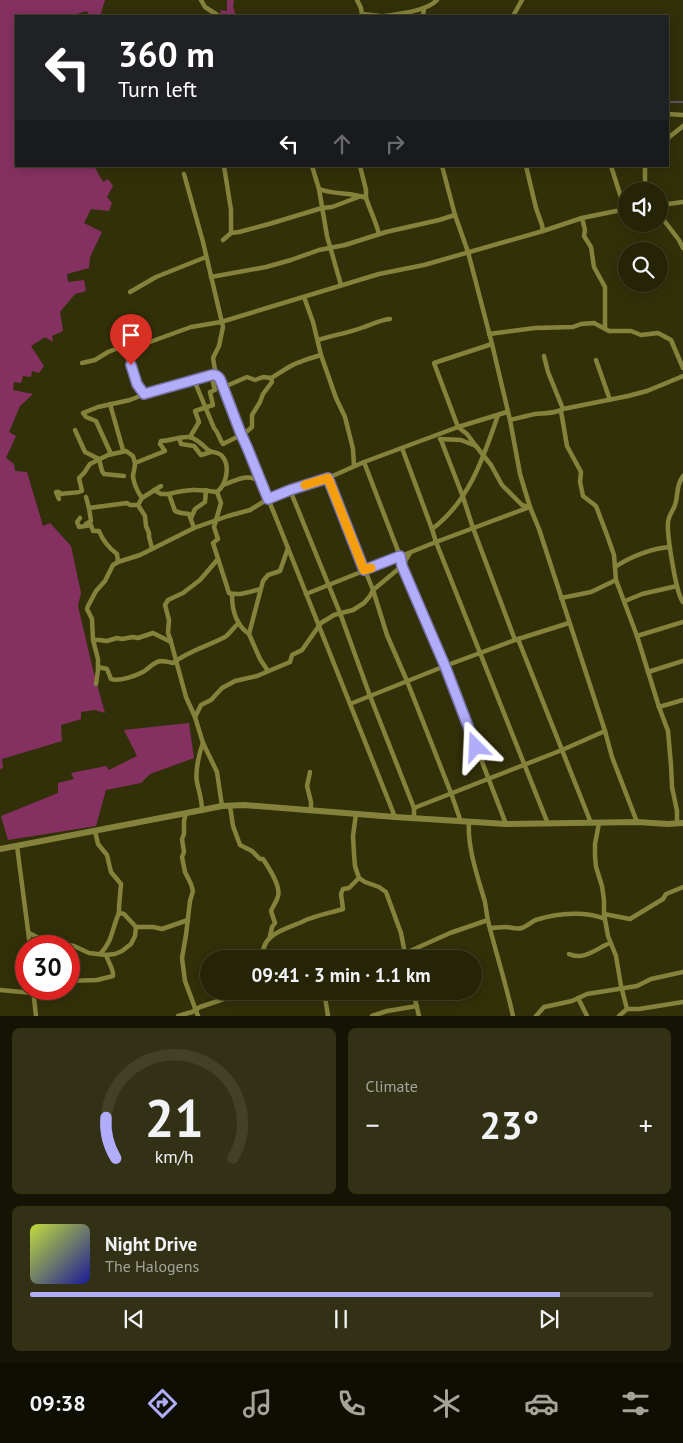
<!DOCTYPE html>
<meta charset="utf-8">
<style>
:root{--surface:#262407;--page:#323015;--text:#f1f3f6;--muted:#a4a49b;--line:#424128;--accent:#b2adf9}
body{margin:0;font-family:"PT Sans",sans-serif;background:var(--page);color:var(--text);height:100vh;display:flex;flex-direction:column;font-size:19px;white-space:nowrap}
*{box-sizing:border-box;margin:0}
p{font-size:16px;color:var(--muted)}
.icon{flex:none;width:28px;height:28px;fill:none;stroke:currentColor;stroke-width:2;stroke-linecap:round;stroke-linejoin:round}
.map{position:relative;height:1016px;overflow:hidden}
.details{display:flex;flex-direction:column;gap:12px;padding:12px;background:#151404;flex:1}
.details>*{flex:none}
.hud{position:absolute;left:15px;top:15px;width:654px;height:152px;border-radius:0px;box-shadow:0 2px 12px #0003,0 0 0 1px var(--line);background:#202124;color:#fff;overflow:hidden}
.tools{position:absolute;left:618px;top:182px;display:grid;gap:10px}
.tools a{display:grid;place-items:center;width:50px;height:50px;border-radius:50%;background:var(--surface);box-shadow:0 2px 12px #0003,0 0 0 1px var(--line);font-size:25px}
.speed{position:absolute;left:15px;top:935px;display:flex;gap:10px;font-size:25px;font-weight:700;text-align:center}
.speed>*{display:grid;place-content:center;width:65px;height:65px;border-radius:50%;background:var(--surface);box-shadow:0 2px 12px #0003,0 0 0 1px var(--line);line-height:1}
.speed .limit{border:8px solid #d22;background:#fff;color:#111}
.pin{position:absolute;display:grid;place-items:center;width:42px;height:42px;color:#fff;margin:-51px -21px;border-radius:50% 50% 50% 0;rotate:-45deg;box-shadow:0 0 5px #0007}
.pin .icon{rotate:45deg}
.me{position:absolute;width:55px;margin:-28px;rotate:339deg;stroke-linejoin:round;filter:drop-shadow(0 0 4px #0008)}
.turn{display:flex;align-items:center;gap:18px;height:105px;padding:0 20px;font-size:22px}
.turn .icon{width:65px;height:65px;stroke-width:2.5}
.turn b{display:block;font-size:35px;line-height:42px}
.lanes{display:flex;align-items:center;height:48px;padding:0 20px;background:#0003;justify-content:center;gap:25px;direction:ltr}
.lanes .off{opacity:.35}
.big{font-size:38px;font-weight:700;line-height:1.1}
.details .widget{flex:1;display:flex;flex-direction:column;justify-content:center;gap:8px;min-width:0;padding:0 18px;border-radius:8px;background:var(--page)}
.details .dial{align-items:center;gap:0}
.dial svg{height:130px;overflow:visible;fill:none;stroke:var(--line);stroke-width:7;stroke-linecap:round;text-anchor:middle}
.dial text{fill:var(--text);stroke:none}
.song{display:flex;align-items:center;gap:15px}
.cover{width:60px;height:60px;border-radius:8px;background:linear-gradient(135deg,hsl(70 70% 55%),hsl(240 70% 35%))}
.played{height:5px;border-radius:2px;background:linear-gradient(90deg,var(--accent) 85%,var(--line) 85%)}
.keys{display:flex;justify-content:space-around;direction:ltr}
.heat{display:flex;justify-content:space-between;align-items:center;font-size:28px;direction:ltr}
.details .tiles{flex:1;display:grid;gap:12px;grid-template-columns:1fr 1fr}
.widget:last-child{grid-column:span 2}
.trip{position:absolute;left:200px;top:950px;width:282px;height:50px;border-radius:25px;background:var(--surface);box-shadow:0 2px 12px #0003,0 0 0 1px var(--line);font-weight:700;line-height:50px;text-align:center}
.tab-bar{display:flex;height:80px;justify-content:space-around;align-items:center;background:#0f0e03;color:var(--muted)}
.tab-bar .icon{width:35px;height:35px}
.tab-bar .on{color:var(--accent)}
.tab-bar b{font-size:22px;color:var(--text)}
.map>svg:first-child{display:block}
.green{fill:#843162}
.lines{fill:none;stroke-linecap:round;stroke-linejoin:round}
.stream{stroke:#8578b9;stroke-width:1}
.street{stroke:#85833b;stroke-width:4.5}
.secondary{stroke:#85833b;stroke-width:6}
.route-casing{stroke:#7470a2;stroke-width:12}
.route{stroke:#b2adf9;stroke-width:9}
.slow{stroke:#f59e0b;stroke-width:9}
</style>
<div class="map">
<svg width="683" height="1016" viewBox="0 0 683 1016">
<rect width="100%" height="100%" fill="#323009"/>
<!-- green -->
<g class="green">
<polygon points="0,0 105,0 100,16 89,16 87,11 77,14 77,16 16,16 16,166 94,166 103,182 108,179 113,186 107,197 112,203 109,211 91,209 84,223 102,232 90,257 89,268 67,274 68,282 84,280 86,291 75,294 60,312 63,331 52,336 53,342 45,337 31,346 44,366 39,373 32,371 31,377 23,376 21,383 14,382 13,390 33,394 20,406 9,432 16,436 6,458 14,464 15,471 27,472 43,526 50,523 71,546 81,593 78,606 94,674 105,713 95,710 81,712 81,719 61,725 62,741 2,759 3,768 0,769"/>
<polygon points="227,0 234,0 233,6 236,16 221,16 220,10 227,11"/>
<polygon points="189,723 194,758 150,774 141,783 106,790 96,826 8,840 1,816 58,793 58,783 74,779 71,773 106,766 109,770 137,756 124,730"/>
</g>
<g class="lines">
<!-- stream -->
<polyline class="stream" points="668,102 683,102"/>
<!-- street -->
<g class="street">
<polyline points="201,0 205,7 219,16"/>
<polyline points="357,0 361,8 362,15"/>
<polyline points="362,14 380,16"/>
<path d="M384,16c15,-2 43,-5 53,-16"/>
<polyline points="423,16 424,8"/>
<polyline points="513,16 522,0"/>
<polyline points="668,114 683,115"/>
<polyline points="668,138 683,126"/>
<polyline points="224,166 231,210 231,233"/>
<polyline points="312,166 319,189 327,236 341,285"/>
<polyline points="360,166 366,190 366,198"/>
<polyline points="442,166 455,215 468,252 492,344 510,420 520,474 530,507 539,529 605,731 612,757 637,822"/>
<polyline points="526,166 536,208 542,225 543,231"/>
<polyline points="611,166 625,210"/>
<polyline points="645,166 645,191"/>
<polyline points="184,174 203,242 223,327 219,346 213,358 215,370 218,375"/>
<path d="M319,189c15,6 33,3 47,9 4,12 10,24 13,36"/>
<polyline points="659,207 668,204 683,202"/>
<polyline points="659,214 679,240 683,248"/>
<polyline points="582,218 585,230 584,236 591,247 594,267 605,287 605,328"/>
<polyline points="223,240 231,233 239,232 269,224 322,208 332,207 361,196"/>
<polyline points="211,277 266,267 291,260 319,250 345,245 386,232 439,220 455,215"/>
<polyline points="130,292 156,277 206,257"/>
<polyline points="304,297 313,322 321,355 336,398 345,417 353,449 354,466"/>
<polyline points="489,334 535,328 573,327 581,324 594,323 609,331 631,331 641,335 658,333 671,340 683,368"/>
<path d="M318,340c15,-5 31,-7 46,-13 9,-3 16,-7 26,-8"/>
<polyline points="128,347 129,355 128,364 131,365 137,384 144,394"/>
<polyline points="544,356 548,372 563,409"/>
<polyline points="596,360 610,400"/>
<polyline points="82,363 95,360 108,352 121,347 136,347 191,327 221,322 379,274 424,265 543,231 582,218 626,209"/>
<path d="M194,380l20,48c5,5 5,11 9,16l22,-11 7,-6v-12l8,-13 3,-8 9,-12 -1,-4"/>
<path d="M224,387l23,-10 8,3 8,-3 8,1c9,-5 19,-13 29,-16 7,-3 14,-5 21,-7"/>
<polyline points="110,404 123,450"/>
<polyline points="561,411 567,446 581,472 580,482 583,496 596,506 607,535 614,555 616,580 637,636 659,707 683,700"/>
<path d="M510,420c8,-2 16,-4 25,-6 9,-1 20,0 28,-5l65,-13 19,-5 36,-15"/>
<polyline points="75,430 85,452 99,459 102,471 104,474 124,476"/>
<polyline points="190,437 199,422 195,411 213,405 210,392 215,390 213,383 220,379"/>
<polyline points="179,438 181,444 194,446 201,455 211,452"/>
<polyline points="440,439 461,440 476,446 491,465 502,485 522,505 528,507"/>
<polyline points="441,440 463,497 473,528 515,640"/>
<polyline points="476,446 467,434 458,427 434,363 492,344"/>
<polyline points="402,448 432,529 436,542 548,824"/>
<polyline points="111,454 96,421 86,417 83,413 98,407 130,400 150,392 208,376 216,375 220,379 241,434 247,447 278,523 395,817"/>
<polyline points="364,462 400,556 402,566 445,666 506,824"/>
<path d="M683,476c-8,11 -4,18 -8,29 -2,6 -7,11 -7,18 -1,12 8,71 15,79"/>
<polyline points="328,478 373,590 387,635 407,681 451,793 461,822"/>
<path d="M223,485c15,-5 23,-12 38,-4"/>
<polyline points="154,490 161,494 169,494 175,511 181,513 189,514 194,528"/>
<polyline points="290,490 340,613 370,696 414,808 414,818"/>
<path d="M169,494c18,-5 29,-5 48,-2l4,11 -7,24 4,12 -5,4 16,50c9,3 21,-1 31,-4"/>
<polyline points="86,497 89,508"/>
<path d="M142,498c-4,-5 -9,-16 -9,-23 1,-4 2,-7 2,-12l30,-12 -5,-7 1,-3c9,0 19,-5 28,-4 7,1 14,8 19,13 4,3 11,2 14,6 9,10 4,29 -5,36"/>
<path d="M59,499l-3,-7h3l2,2c8,-2 14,0 21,-3l-3,-13 5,-5 6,-9 18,-9 18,-4 7,5 2,7"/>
<path d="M80,518l-3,4 2,5 12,-2 2,6h6c4,10 10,17 18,23l1,8"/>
<polyline points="191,518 195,509 205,502 206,490"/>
<polyline points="86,526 86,524 91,521 89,508 127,503 130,505 138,505"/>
<path d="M432,529c37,-27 52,-73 66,-114"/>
<polyline points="152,548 149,537 149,533 146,526 145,516 138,505 142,498 161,486"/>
<path d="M615,567c15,-10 37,-19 55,-20"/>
<polyline points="306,594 436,542 530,507"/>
<path d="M232,595c0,15 4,30 17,39"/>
<polyline points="561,598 591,592 616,580"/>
<polyline points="625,601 642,594 677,586"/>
<polyline points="637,636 683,622"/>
<polyline points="518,639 591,823"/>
<polyline points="93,640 99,640 107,641 117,638 122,639 133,637 138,638 153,633 171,642 186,697 195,717"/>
<polyline points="171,641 168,633 169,620 165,605 168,600 183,593 200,580 218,559"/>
<path d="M98,667l9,2 4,10c8,3 24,-3 32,-7 6,-4 10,-9 17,-11 4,0 9,1 13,2 15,-12 35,-17 52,-26 6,-4 8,-10 14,-14"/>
<polyline points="268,671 260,659 249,634 263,581 268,575 280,571 288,548"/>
<polyline points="648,672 683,661"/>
<polyline points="96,684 98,670 98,659 93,640 92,619 87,609 88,606 96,591 105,581 113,565 118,562 140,555 194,528 228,516 250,510 263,502 290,490 328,478 364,462 458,427 507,412"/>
<polyline points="350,704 445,666 515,640 569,623"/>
<polyline points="659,707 668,731 671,765 672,787 677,811 677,823"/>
<polyline points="310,772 307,786 311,802 311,811"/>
<polyline points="222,806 217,772 203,743 195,717 201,705 211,700 222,688 235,681 257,676 290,662 292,655 302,650 321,623 334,615 353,610 364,603 370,596 373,590 402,566 410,553"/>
<path d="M230,806l3,20 7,19 12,6 8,8h3c6,9 18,27 15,37 -1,5 -5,10 -7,15l4,12 -3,4 -2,9"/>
<polyline points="414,808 562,750 605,731"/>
<path d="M202,810c0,-10 -3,-18 -5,-28 -2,-10 2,-29 6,-39"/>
<polyline points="186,813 184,821 184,834 182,839 184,852 182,857 185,872 191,884 193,891 190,901 186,935 182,958 185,981 198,1016"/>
<polyline points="356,814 353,836 354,854 355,866 359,878 365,882 379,887 386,892 401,933 406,959"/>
<path d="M469,822c-2,25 9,56 16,80 1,7 2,13 3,19 8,32 18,63 25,95"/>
<polyline points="599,823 595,844 595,856 596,867 602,886 604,900 604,914 608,936 616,956 621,986 627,1009"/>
<polyline points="95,831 98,844 107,855 111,872 121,884 119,907 119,913 124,914 136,927"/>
<polyline points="17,846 30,946"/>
<polyline points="604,914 630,919 663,899 666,894 683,887"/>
<path d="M490,928c6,0 10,-1 16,-1 5,0 10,3 16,1 6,-2 11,-8 17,-9 20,-6 47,-8 66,0"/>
<polyline points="29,933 41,939 50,940 61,944 74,946 89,953 106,955 115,954 122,951 131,944 135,936 136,927 153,927 162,929 188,920"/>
<path d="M100,954c13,-13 12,-26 19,-41"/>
<path d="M569,954c15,7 28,-6 41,-11"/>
<path d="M264,959c-6,-24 22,-30 38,-37 7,-5 32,-10 41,-13l-2,-15 2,-5 6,-1 10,-10"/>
<polyline points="384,959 410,951 450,933 488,920"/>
<path d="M69,981l28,-1 16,-4c1,-7 -5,-14 -7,-21"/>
<polyline points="33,989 36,1016"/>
<polyline points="0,990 33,993"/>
<polyline points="324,991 328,1016"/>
<polyline points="413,991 419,1016"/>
<polyline points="578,998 587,1016"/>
<polyline points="178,1016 192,1012 200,1007 242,993 254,991"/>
<polyline points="372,1016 387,1011 417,1006"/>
<polyline points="536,1016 544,1007 572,1001 587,994 637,986 651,979 683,972"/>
<polyline points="619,1016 627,1009 639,1009 683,1002"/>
</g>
<!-- secondary -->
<polyline class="secondary" points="0,849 202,810 222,806 244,805 395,817 506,824 637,822 668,824 683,823"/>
</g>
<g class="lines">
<defs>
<path id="route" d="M131,365l6,19 7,10 64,-18c6,-2 8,-2 12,3l21,55 6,13 21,52 22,-9 38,-12 36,92 36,-14 2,10 43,100 31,81"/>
</defs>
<!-- route casing -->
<use href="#route" class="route-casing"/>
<!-- route -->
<use href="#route" class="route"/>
<!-- slow -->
<polyline class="slow" points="305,485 328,478 364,570 371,568"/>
</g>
</svg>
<div class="tools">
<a><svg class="icon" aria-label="sound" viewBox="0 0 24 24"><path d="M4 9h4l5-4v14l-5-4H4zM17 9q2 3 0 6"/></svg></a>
<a><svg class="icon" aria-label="search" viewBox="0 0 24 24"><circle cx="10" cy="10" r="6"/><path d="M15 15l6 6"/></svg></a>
</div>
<div class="speed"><div class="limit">30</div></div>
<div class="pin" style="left:131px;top:365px;background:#d93025"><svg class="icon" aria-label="arrive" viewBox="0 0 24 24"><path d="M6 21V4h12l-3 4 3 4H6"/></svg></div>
<svg class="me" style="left:476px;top:747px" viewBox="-20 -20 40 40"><path d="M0-17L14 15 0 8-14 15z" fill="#b2adf9" stroke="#fff" stroke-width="4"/></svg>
<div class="trip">09:41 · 3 min · 1.1 km</div>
<div class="hud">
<div class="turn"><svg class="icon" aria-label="left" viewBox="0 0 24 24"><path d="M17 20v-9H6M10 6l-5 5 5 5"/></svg><div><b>360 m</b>Turn left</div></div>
<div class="lanes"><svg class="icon" aria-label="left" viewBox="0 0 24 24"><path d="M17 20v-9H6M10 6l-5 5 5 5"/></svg><svg class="icon off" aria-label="ahead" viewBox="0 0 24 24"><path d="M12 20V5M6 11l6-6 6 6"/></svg><svg class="icon off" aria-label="right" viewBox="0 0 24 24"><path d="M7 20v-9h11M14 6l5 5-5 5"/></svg></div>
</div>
</div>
<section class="details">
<div class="tiles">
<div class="widget dial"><svg viewBox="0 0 100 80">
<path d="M14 69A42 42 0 1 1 86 69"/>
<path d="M14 69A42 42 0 0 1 8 44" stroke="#b2adf9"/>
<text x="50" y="56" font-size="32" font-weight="700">21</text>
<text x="50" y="72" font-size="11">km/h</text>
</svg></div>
<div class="widget"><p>Climate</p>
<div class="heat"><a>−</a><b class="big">23°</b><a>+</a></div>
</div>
<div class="widget">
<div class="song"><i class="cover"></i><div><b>Night Drive</b><p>The Halogens</p></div></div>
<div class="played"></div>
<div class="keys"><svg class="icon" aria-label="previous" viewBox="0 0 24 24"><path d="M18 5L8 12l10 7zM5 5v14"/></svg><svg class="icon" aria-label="pause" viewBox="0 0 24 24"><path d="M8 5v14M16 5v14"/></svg><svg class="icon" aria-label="next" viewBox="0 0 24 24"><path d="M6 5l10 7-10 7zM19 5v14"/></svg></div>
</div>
</div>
</section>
<nav class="tab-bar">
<b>09:38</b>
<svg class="icon on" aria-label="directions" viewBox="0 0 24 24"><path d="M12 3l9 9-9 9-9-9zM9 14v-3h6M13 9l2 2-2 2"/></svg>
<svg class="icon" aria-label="music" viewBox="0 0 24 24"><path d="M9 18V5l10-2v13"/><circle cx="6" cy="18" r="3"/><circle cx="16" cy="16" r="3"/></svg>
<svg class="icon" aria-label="phone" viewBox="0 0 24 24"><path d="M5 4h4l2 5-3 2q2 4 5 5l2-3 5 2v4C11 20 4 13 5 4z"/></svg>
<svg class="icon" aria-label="climate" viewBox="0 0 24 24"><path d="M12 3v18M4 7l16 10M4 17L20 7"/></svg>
<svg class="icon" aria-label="car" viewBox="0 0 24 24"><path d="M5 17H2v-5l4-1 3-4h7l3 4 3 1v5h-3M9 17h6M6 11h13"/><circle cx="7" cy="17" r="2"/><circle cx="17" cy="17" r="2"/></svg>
<svg class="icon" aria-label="filters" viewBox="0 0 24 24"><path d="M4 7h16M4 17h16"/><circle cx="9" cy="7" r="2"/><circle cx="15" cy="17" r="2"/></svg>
</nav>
